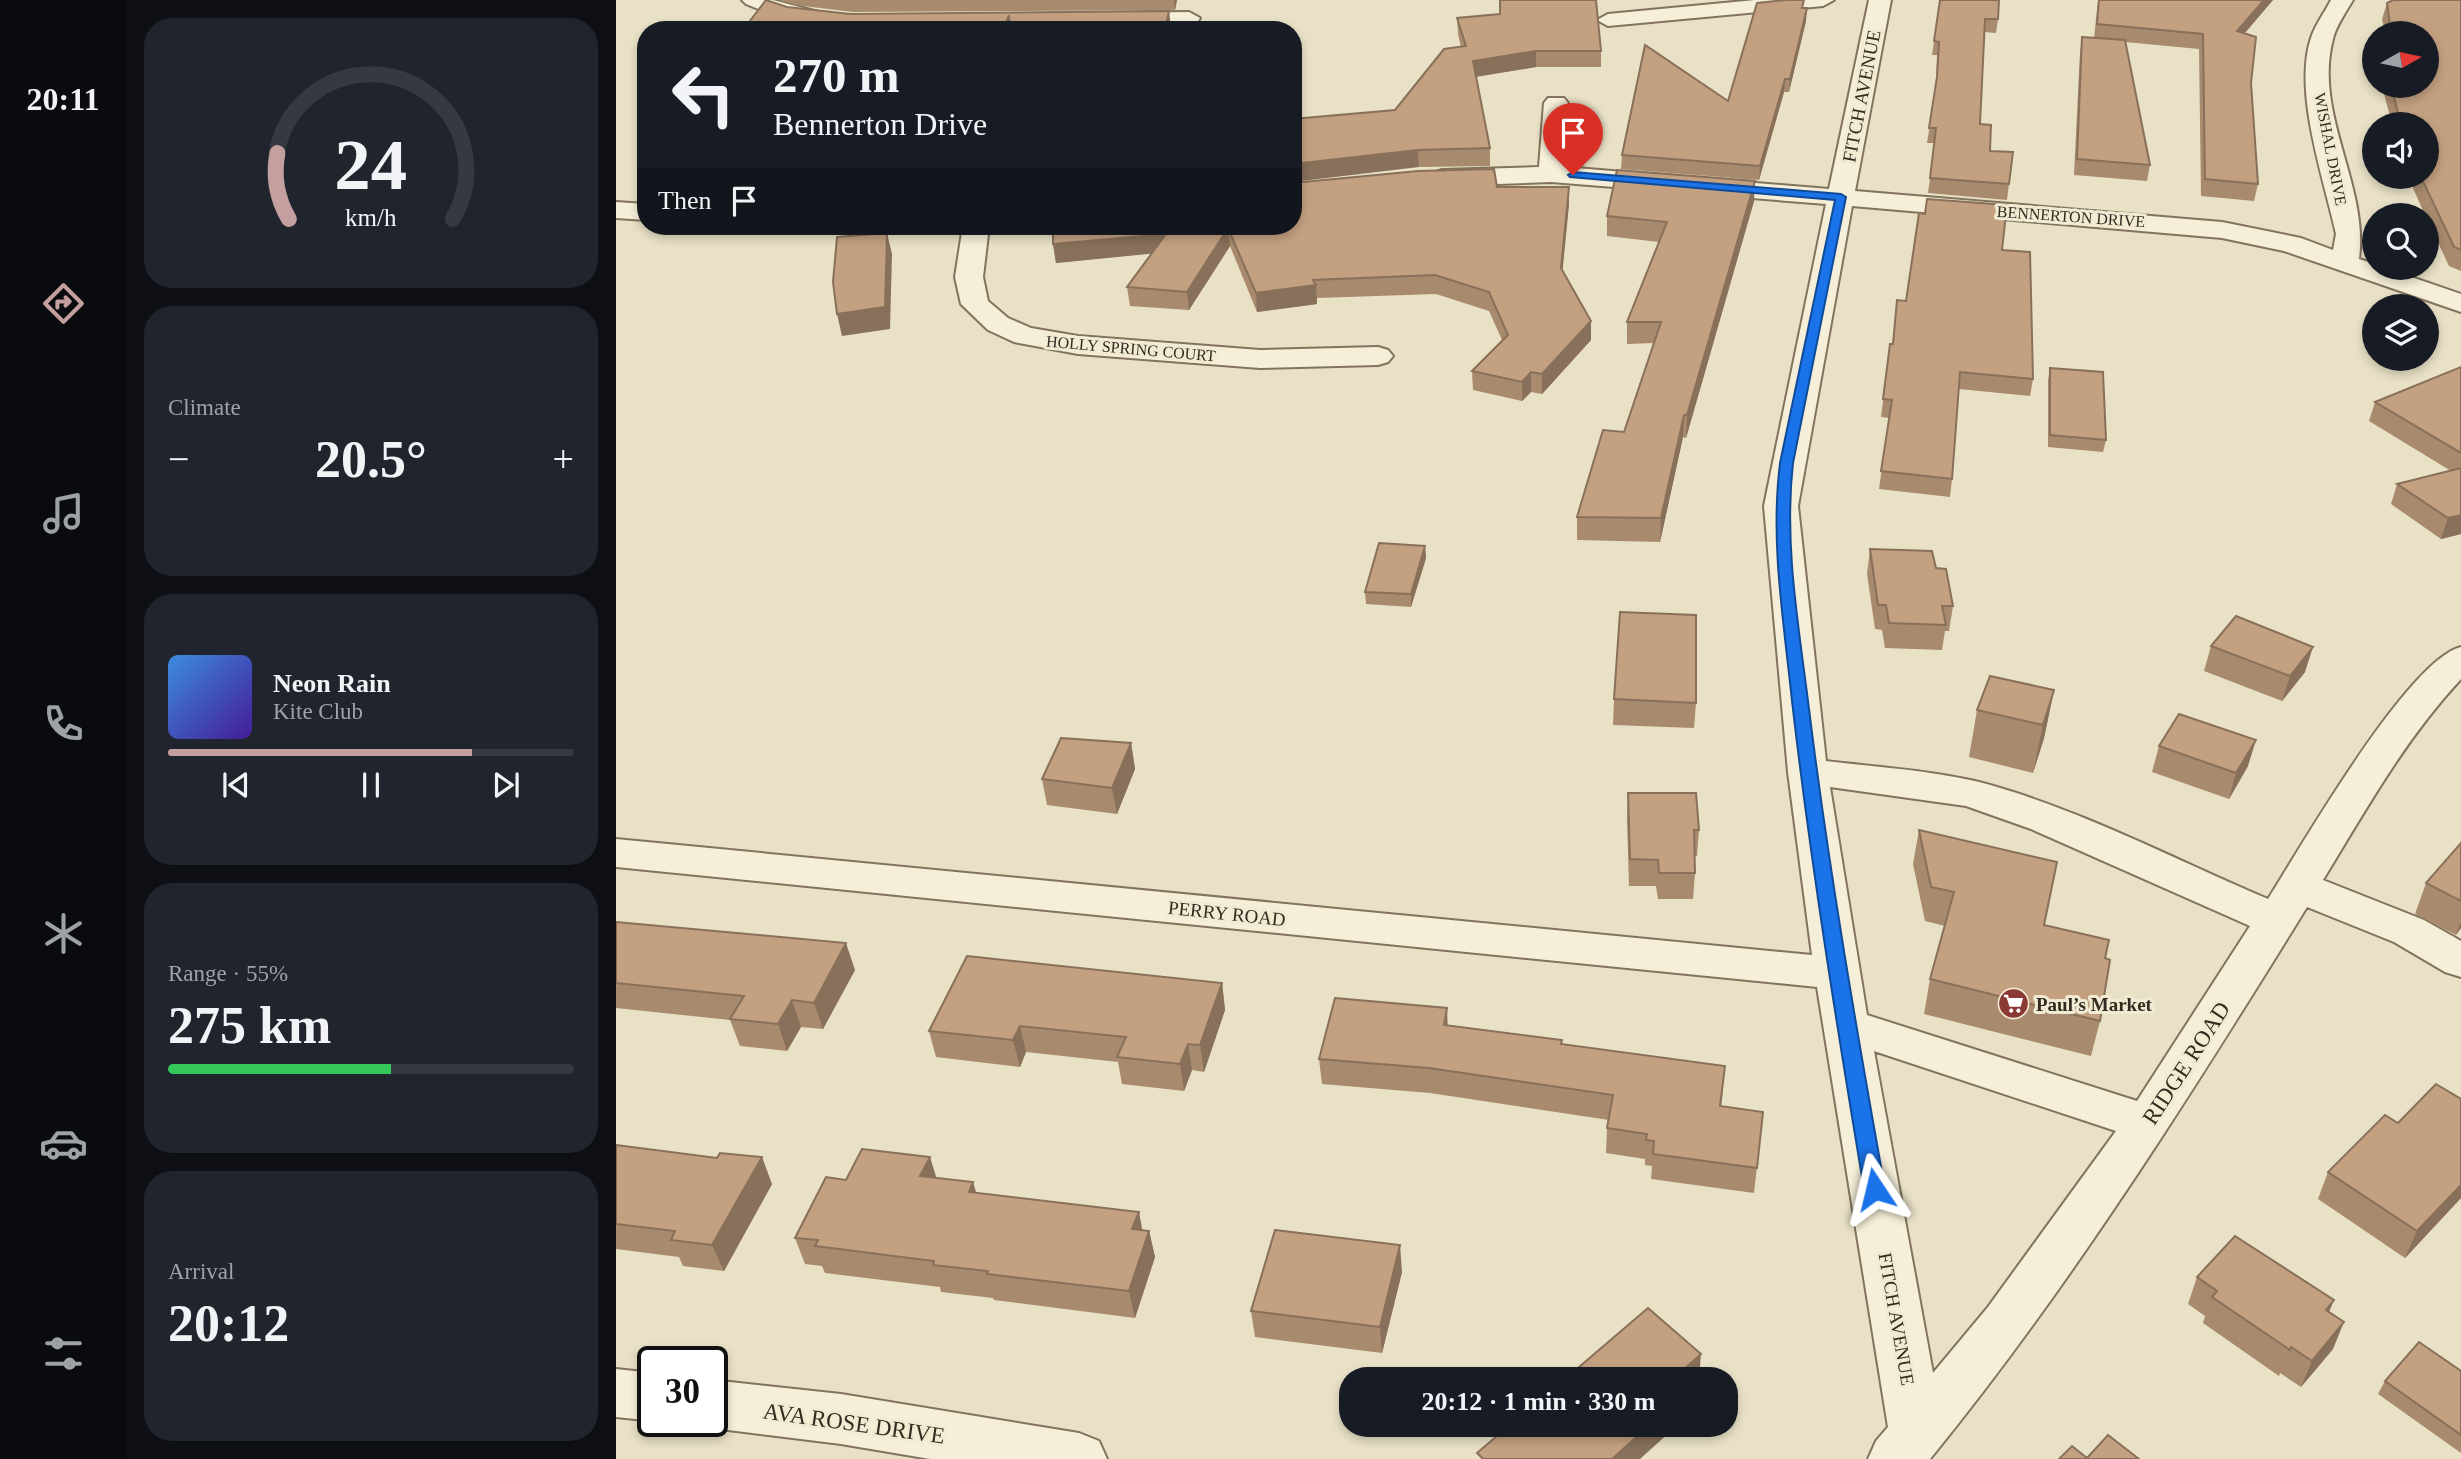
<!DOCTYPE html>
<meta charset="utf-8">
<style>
:root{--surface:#171b24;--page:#20242c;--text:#f1f3f6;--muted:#9ea1a6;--line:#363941;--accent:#c39f9f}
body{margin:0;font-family:Georgia,serif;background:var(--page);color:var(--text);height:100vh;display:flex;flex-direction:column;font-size:26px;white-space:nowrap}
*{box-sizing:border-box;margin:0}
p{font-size:23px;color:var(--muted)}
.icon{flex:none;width:38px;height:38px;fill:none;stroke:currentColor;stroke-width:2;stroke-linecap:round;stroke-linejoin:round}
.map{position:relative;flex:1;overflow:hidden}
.drawer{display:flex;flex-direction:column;gap:18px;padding:18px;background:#0d0f14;width:490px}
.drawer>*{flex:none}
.banner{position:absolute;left:21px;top:21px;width:665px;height:214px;border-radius:28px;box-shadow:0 4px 10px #0003;background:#171b24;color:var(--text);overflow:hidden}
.needle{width:46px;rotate:81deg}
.fabs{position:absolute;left:1746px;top:21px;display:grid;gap:14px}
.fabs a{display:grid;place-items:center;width:77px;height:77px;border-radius:50%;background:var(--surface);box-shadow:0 4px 10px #0003;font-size:35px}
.speed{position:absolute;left:21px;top:1346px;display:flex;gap:14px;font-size:35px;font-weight:700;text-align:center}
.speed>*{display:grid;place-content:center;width:91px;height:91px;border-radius:50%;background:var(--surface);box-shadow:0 4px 10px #0003;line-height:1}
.speed .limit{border:4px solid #111;border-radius:10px;background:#fff;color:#111}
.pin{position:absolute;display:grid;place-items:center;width:60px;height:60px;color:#fff;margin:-72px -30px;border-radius:50% 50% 50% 0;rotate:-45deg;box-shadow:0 0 7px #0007}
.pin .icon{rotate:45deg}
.me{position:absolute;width:77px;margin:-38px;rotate:350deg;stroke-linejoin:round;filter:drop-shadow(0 0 5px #0008)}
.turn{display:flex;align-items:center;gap:24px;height:147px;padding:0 21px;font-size:32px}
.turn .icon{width:91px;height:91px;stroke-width:2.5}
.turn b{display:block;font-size:49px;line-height:60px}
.then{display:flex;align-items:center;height:66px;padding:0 21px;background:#0003;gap:14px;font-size:26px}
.big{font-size:52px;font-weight:700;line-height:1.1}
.drawer .tile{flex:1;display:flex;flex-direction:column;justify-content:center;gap:10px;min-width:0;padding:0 24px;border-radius:28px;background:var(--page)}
.drawer .dial{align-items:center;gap:0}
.dial svg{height:182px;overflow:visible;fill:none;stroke:var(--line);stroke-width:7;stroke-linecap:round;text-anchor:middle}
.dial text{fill:var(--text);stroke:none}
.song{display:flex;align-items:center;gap:21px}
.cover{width:84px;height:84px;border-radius:10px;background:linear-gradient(135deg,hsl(210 70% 55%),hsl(260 70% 35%))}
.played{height:7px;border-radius:4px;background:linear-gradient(90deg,var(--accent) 75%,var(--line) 75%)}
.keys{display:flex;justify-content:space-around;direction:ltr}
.heat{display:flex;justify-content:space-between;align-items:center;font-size:38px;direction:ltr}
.charge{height:10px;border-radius:5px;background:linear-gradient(90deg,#34c759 55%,var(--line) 0)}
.trip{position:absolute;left:723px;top:1367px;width:399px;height:70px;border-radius:28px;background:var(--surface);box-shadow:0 4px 10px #0003;font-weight:700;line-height:70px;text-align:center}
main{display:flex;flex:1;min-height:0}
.menu{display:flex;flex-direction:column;width:126px;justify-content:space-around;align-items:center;background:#090b0e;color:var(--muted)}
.menu .icon{width:49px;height:49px}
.menu .on{color:var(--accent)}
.menu b{font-size:32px;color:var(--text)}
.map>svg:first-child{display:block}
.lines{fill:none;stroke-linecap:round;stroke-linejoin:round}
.minor-casing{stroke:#82735d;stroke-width:4}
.minor{fill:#f5eed8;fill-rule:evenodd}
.wall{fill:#a88a6e}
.shaded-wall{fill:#88705a}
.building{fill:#c3a080;stroke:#88705a;stroke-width:2}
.route{fill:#1a73e8;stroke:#114b97;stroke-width:2}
.labels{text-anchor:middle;stroke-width:6;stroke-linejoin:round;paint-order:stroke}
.far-street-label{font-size:16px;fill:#342b20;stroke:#f1ebd4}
.street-label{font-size:19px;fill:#342b20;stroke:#f1ebd4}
.poi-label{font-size:19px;font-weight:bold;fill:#342b20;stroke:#f1ebd4;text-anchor:start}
.near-street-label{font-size:23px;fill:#342b20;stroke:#f1ebd4}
</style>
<main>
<nav class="menu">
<b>20:11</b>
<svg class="icon on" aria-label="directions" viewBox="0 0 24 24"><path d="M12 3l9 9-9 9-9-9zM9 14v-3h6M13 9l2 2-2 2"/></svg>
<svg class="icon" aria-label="music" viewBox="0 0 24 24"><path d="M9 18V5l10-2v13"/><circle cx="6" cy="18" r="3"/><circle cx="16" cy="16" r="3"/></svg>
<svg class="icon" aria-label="phone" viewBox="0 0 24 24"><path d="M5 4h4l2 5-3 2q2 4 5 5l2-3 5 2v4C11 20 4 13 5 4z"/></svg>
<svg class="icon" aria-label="climate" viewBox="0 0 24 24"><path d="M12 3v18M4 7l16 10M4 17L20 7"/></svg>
<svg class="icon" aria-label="car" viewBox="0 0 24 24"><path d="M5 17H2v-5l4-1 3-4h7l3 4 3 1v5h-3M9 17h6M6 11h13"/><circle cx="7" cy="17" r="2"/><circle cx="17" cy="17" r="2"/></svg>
<svg class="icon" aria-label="filters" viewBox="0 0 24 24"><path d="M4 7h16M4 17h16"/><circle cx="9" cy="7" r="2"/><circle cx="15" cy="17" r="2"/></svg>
</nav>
<section class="drawer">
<div class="tile dial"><svg viewBox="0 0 100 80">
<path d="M14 69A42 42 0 1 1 86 69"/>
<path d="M14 69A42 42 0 0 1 9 40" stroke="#c39f9f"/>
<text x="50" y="56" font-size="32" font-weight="700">24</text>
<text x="50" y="72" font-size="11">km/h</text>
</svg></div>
<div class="tile"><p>Climate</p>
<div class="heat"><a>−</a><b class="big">20.5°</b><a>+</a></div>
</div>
<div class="tile">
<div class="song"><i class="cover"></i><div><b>Neon Rain</b><p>Kite Club</p></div></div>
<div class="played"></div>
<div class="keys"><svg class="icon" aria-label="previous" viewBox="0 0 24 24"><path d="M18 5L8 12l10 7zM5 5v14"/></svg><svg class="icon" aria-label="pause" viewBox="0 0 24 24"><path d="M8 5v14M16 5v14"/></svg><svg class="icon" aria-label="next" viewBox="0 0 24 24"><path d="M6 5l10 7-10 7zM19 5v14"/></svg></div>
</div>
<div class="tile"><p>Range · 55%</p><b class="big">275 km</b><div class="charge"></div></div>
<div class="tile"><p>Arrival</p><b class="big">20:12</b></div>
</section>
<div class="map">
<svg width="1845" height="1459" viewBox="0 0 1845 1459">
<rect width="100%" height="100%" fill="#e9e1c6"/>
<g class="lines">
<defs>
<g id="minor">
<polygon points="126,0 157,0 206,13 209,18 198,24 167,19 130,4"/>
<polygon points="1139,0 1218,0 1207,6 992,26 981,20 992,14"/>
<path d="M1253,0h22l-36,191 367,31 79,16 32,12 3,-16c-12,-55 -43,-142 -25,-196 4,-13 14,-26 20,-38h22c-7,12 -17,26 -20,39 -20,75 36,146 26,220l16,5v4h10l76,26v18l-177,-61 -62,-13 -370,-32 -54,300 28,255c50,6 100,9 149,20 96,24 201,79 293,118 33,-52 140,-239 193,-252v32c-56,60 -96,132 -138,201l101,40 37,21v36l-16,-5 -51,-30 -87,-35c-117,189 -236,379 -377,552h-62l8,-18 12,-14 -71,-440 -1201,-120v-28l1196,116 -24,-183 -24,-266 62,-302 -275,-22 -109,4 -9,-3 -4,-5 4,-5 9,-3 97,-3 5,-64 4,-5h16l4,5 -4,64 265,22zM1214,787l136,19 65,23 219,97 -113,175 -270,-86zM1258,1051l242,80 -128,176 -55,66z"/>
<polygon points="573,12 584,18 581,23 503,25 492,19 503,13"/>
<polygon points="0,202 30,204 30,220 0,218"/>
<polygon points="347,226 373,226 367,277 372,301 392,318 415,328 462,336 644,350 762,347 772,350 777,356 772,362 762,365 644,368 462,354 398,342 372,330 345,304 339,277"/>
<polygon points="0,1369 37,1373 38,1421 0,1417"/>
<polygon points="96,1380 225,1394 463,1433 483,1441 491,1459 314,1459 225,1444 96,1428 77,1421 96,1421"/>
</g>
</defs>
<!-- minor casing -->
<use href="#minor" class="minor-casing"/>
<!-- minor -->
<use href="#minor" class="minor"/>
</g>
<!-- wall -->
<g class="wall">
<polygon points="165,0 561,0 559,10 237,12 179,5"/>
<polygon points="1324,0 1382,19 1380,33 1369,32 1364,124 1374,151 1393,184 1391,200 1312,193 1319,143 1311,143 1320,87 1321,55 1316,55"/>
<polygon points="1482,0 1657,0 1628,33 1635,83 1642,184 1638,201 1585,196 1583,49 1509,42 1534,165 1531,181 1458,175 1464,52 1466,37 1478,38"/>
<polygon points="1845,0 1845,271 1833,266 1811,219 1811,215 1809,215 1792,177 1811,177 1811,124 1776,124 1766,86 1811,86 1811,33 1769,33 1766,19 1771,3"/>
<polygon points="1188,8 1190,21 1173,92 1168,92 1143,180 1005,169 1006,155 1112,101"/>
<polygon points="841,18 985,51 985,67 920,67 860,77 874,148 874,166 803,167 779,110 845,47 842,34"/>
<polygon points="881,187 953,187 953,204 946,271 975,321 975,340 926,394 915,392 906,401 857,390 856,371 886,340 873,311 820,294 701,298 701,304 641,312 614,246 573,310 514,306 511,287 536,253 440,263 437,244"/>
<polygon points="1138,201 1070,438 1067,437 1044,542 961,540 961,517 1008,432 1038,343 1011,344 1011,322 1043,242 991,236 991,216"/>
<polygon points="1386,250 1417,379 1414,396 1343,389 1336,479 1334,497 1263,489 1273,418 1265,417 1274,344 1277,344 1290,301"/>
<polygon points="1845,367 1845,534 1825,539 1775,504 1781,484 1835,471 1753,421 1759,402"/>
<polygon points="1434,368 1490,440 1487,452 1432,447 1432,380"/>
<polygon points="809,546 810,558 795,607 750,604 749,592"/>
<polygon points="1254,549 1320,568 1337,606 1333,631 1329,631 1326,650 1269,648 1266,630 1259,629 1251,574"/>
<polygon points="1595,646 1689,672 1666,701 1588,671"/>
<polygon points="1438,690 1428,738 1417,773 1353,757 1361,710"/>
<polygon points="998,699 1080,703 1078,728 997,725"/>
<polygon points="515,743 519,769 501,814 431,805 426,779"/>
<polygon points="1543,746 1632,766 1613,799 1536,772"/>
<polygon points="1012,793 1083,830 1081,856 1079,856 1079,873 1077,899 1042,899 1040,886 1013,886 1011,819"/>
<polygon points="1303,830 1428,925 1489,958 1484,1021 1475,1056 1308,1014 1314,979 1329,926 1309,921 1297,864"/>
<polygon points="1845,843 1845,928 1840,935 1799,914 1810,883"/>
<polygon points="0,922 239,970 207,1029 185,1027 171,1051 124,1046 114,1020 0,1008"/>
<polygon points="606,983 609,1010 588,1072 576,1070 568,1091 506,1084 502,1062 410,1052 404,1067 320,1057 313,1031"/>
<polygon points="832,1025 946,1040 946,1044 1107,1091 1105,1107 1147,1112 1138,1193 1035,1179 1036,1166 1029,1165 1029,1159 990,1153 991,1128 993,1120 814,1093 706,1084 703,1059"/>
<polygon points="1845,1099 1845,1198 1789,1258 1702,1199 1712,1172 1782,1123"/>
<polygon points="0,1145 156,1184 108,1271 67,1266 63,1257 0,1249"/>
<polygon points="320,1178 360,1193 533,1231 539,1257 519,1318 378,1300 377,1298 325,1292 324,1287 209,1273 206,1266 189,1264 179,1238 230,1180"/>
<polygon points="786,1272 766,1353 639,1337 635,1311"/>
<polygon points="1581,1277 1713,1312 1717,1349 1685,1387 1664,1373 1663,1376 1587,1323 1589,1316 1572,1304"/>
<polygon points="1845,1371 1845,1453 1762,1394 1769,1381"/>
</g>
<!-- shaded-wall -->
<g class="shaded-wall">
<polygon points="558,0 561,0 559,10"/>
<polygon points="1648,0 1657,0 1618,46 1621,31"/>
<polygon points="1191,8 1190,21 1173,92 1174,79"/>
<polygon points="553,11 555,27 554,30 549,30"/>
<polygon points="393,15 395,30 387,30"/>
<polygon points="920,51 920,67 857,77 857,61"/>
<polygon points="1169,79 1168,92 1143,180 1144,166"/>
<polygon points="802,150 803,167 677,182 677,164"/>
<polygon points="1139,181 1138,201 1070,438 1071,415"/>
<polygon points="953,187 953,204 945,287 945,268"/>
<polygon points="612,228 614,246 573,310 571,292"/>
<polygon points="271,233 276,254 274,329 226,336 221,314"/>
<polygon points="550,234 552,252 440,263 437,244"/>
<polygon points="700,285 701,304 641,312 640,293"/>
<polygon points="975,321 975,340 926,394 926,374"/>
<polygon points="915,372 915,392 906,401 906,382"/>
<polygon points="1068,415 1067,437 1044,542 1045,518"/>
<polygon points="1845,515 1845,534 1825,539 1832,518"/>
<polygon points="809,546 810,558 795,607 795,594"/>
<polygon points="1697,647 1689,672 1666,701 1674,676"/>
<polygon points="1438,690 1428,738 1417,773 1427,725"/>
<polygon points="1640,740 1632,766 1613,799 1620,773"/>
<polygon points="515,743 519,769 501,814 496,788"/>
<polygon points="1845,922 1845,928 1840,935"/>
<polygon points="230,943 239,970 207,1029 198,1003"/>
<polygon points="606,983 609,1010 588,1072 584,1045"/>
<polygon points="176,1000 185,1027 171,1051 162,1024"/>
<polygon points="831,1008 832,1033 828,1025"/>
<polygon points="404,1026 410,1052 404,1067 397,1040"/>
<polygon points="572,1044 576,1070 568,1091 564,1064"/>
<polygon points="146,1157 156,1184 108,1271 96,1245"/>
<polygon points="314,1157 322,1183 304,1176"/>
<polygon points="357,1182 365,1209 353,1192"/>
<polygon points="1845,1185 1845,1198 1789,1258 1801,1231"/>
<polygon points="523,1212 528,1239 516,1229"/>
<polygon points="533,1231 539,1257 519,1318 513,1291"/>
<polygon points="784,1245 786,1272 766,1353 764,1327"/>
<polygon points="1718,1300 1707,1327 1710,1310"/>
<polygon points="1728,1322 1717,1349 1685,1387 1696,1361"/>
<polygon points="1085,1354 1083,1379 1057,1379"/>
<polygon points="1035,1424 1055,1424 1055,1431 1024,1459 996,1459"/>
</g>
<!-- building -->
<g class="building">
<polygon points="150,0 171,7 234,14 553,11 549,30 394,30 393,15 387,30 127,30"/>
<polygon points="884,0 980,0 985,51 920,51 857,61 874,148 802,150 677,164 677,119 779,110 828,49 850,46 841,18 884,14"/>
<polygon points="1169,0 1188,0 1186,8 1191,8 1174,79 1169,79 1144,166 1006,155 1029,45 1112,101 1141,3"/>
<polygon points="1324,0 1383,0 1382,19 1369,19 1364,124 1375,125 1374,151 1397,152 1393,184 1314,178 1320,128 1313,128 1321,77 1323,42 1318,41"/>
<polygon points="1483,0 1648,0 1621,31 1640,37 1635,83 1642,184 1589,179 1587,34 1481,24"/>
<polygon points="1777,0 1845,0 1845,250 1838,247 1805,177 1811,177 1811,124 1785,124 1775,86 1811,86 1811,33 1771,33 1774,25 1771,3"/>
<polygon points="1466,37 1509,40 1534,165 1461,159"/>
<polygon points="878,169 881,187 953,187 945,268 975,321 926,374 915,372 906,382 856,371 892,335 873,292 819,275 697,280 700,285 640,293 612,228 571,292 511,287 550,234 437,244 437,226 677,226 677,183 802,171"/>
<polygon points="1001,170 1139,181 1071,415 1068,415 1045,518 961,517 987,430 1008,432 1045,322 1011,322 1051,222 991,216"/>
<polygon points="1311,199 1391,205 1386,250 1414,252 1417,379 1344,372 1336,479 1265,471 1276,400 1267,399 1274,344 1277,344 1281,300 1290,301 1303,213 1309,214"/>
<polygon points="271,233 269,307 221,314 217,282 221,237"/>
<polygon points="1845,367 1845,453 1759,402"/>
<polygon points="1434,368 1487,372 1490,440 1434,435"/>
<polygon points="1845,468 1845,515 1832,518 1781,484"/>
<polygon points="763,543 809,546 795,594 749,592"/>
<polygon points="1254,549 1316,551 1320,568 1330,569 1337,606 1326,606 1330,625 1273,623 1270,605 1262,605"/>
<polygon points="1004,612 1080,615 1080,703 998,699"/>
<polygon points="1620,616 1697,647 1674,676 1595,646"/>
<polygon points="1374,676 1438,690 1427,725 1361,710"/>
<polygon points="1563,714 1640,740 1620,773 1543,746"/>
<polygon points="445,738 515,743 496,788 426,779"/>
<polygon points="1012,793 1080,793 1083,830 1078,830 1079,873 1043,873 1042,860 1014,859"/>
<polygon points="1303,830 1441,862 1428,925 1493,940 1489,958 1494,960 1484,1021 1314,979 1338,892 1315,887"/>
<polygon points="1845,843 1845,901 1810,883"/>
<polygon points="0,922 230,943 198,1003 176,1000 162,1024 114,1019 128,996 0,983"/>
<polygon points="351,956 606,983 584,1045 572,1044 564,1064 501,1057 510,1037 404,1026 397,1040 313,1031"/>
<polygon points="719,998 831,1008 828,1025 946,1040 945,1044 1109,1066 1104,1106 1147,1112 1141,1168 1037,1154 1038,1141 1030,1140 1031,1134 991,1128 997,1095 813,1068 703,1059"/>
<polygon points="1820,1084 1845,1099 1845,1185 1801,1231 1712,1172 1769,1115 1782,1123"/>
<polygon points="0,1145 101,1158 104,1153 146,1157 96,1245 55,1240 59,1231 0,1224"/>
<polygon points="246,1149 314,1157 304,1176 357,1182 353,1192 523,1212 516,1229 533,1231 513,1291 371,1274 372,1271 317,1265 318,1261 199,1246 202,1240 179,1238 210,1177 230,1180"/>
<polygon points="659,1230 784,1245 764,1327 635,1311"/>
<polygon points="1619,1236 1718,1300 1710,1310 1728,1322 1696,1361 1675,1347 1674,1350 1596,1297 1601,1291 1581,1277"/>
<polygon points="1032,1308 1085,1354 1057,1379 949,1379"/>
<polygon points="1803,1342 1845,1371 1845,1435 1769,1381"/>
<polygon points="895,1424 1035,1424 996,1459 867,1459 861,1453"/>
<polygon points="1492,1435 1523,1459 1443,1459 1456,1446 1471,1458"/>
</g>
<!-- route -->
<path class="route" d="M957,172l268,22 5,3 -53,266c-9,80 5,159 15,238 20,164 48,326 77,488l-3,6h-15l-3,-6c-27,-162 -53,-324 -72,-488 -8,-79 -22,-158 -12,-238l55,-263 -265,-23 -2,-2z"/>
<!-- icons -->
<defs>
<symbol id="supermarket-disc" viewBox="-11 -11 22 22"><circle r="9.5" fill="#8a3934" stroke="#f1ebd4"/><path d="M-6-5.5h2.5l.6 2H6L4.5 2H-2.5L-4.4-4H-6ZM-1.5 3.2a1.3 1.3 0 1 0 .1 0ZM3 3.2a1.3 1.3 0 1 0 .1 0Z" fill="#fff"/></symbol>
</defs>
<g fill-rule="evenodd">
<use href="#supermarket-disc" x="1380" y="986" width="35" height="35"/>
</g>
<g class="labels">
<!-- far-street labels -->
<g class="far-street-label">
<text transform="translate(1715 149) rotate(79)" y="6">WISHAL DRIVE</text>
<text transform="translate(1455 216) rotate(4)" y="6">BENNERTON DRIVE</text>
<text transform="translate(515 348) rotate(5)" y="6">HOLLY SPRING COURT</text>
</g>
<!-- street labels -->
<g class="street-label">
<text transform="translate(1245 96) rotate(-79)" y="7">FITCH AVENUE</text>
<text transform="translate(611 913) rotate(6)" y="7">PERRY ROAD</text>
<text transform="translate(1281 1319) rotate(80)" y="7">FITCH AVENUE</text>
</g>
<!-- poi labels -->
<g class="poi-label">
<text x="1420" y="1011">Paul’s Market</text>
</g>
<!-- near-street labels -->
<g class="near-street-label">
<text transform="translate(1570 1063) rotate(-57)" y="8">RIDGE ROAD</text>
<text transform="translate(238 1423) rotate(8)" y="8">AVA ROSE DRIVE</text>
</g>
</g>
</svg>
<div class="fabs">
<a><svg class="needle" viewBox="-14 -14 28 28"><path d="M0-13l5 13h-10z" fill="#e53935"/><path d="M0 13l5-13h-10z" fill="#9ea1a6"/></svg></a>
<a><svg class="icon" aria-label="sound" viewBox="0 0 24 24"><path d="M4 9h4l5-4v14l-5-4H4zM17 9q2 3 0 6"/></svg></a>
<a><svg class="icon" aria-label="search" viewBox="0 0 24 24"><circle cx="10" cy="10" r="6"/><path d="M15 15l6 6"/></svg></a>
<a><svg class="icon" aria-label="layers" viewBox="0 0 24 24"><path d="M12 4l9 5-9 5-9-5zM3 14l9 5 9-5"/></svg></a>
</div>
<div class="speed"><div class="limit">30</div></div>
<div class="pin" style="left:957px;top:175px;background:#d93025"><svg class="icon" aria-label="arrive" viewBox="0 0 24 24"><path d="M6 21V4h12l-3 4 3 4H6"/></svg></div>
<svg class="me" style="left:1259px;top:1189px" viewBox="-20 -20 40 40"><path d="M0-17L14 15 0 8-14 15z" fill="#1a73e8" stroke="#fff" stroke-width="4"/></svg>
<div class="trip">20:12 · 1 min · 330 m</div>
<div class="banner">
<div class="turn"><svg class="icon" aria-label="left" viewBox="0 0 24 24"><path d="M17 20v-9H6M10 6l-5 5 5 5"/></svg><div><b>270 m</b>Bennerton Drive</div></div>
<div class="then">Then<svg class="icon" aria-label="arrive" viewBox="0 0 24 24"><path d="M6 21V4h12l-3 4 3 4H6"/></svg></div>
</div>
</div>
</main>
